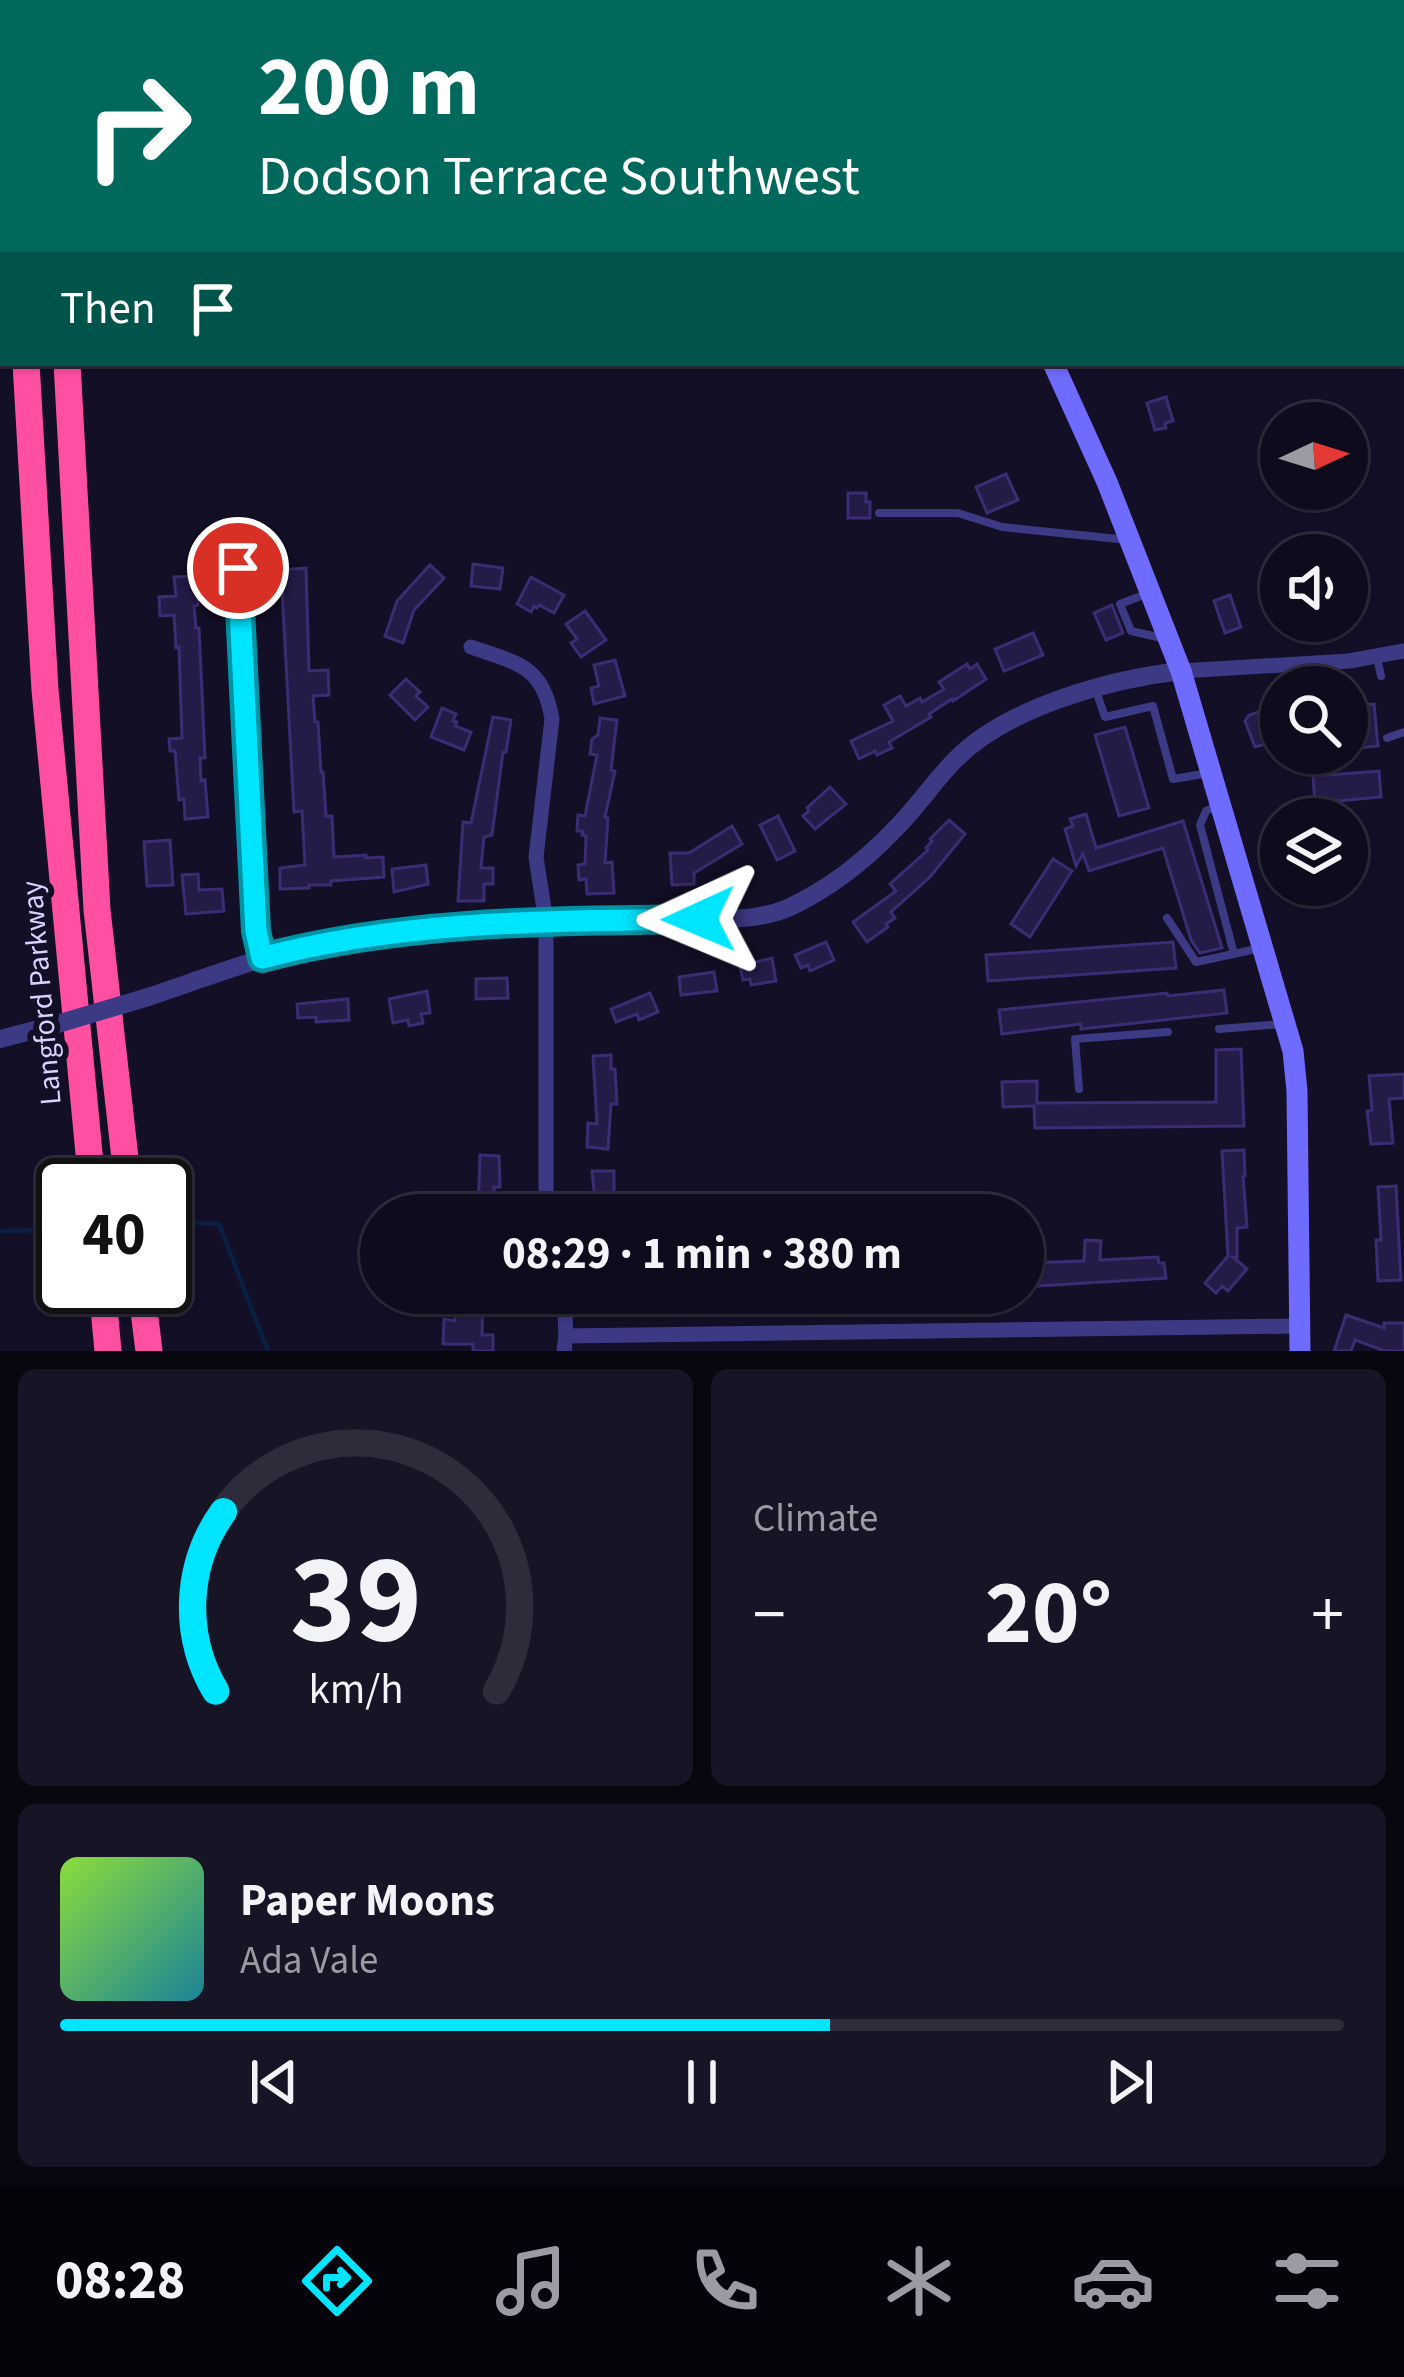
<!DOCTYPE html>
<meta charset="utf-8">
<style>
:root{--surface:#0e0b1c;--page:#171425;--text:#f1f3f6;--muted:#9b9ba3;--line:#2e2b3b;--accent:#00e5ff}
body{margin:0;font-family:"Source Sans 3",sans-serif;background:var(--page);color:var(--text);height:100vh;display:flex;flex-direction:column;font-size:45px;white-space:nowrap}
*{box-sizing:border-box;margin:0}
p{font-size:39px;color:var(--muted)}
.icon{flex:none;width:66px;height:66px;fill:none;stroke:currentColor;stroke-width:2;stroke-linecap:round;stroke-linejoin:round}
.map{position:relative;height:1351px;overflow:hidden}
.panel{display:flex;flex-direction:column;gap:18px;padding:18px;background:#08060f;flex:1}
.panel>*{flex:none}
.banner{position:absolute;left:0px;top:0px;width:1404px;height:366px;box-shadow:0 3px 9px #0004,0 0 0 3px var(--line);background:#00695c;color:#fff;overflow:hidden}
.needle{width:78px;rotate:86deg}
.controls{position:absolute;left:1260px;top:402px;display:grid;gap:24px}
.controls a{display:grid;place-items:center;width:108px;height:108px;border-radius:50%;background:var(--surface);box-shadow:0 3px 9px #0004,0 0 0 3px var(--line);font-size:60px}
.speed{position:absolute;left:36px;top:1158px;display:flex;gap:24px;font-size:60px;font-weight:700;text-align:center}
.speed>*{display:grid;place-content:center;width:156px;height:156px;border-radius:50%;background:var(--surface);box-shadow:0 3px 9px #0004,0 0 0 3px var(--line);line-height:1}
.speed .limit{border:6px solid #111;border-radius:18px;background:#fff;color:#111}
.pin{position:absolute;display:grid;place-items:center;width:102px;height:102px;color:#fff;margin:-51px;border:6px solid #fff;border-radius:50%;box-shadow:0 3px 12px #0007}
.me{position:absolute;width:132px;margin:-66px;rotate:269deg;stroke-linejoin:round;filter:drop-shadow(0 0 9px #0008)}
.turn{display:flex;align-items:center;gap:42px;height:252px;padding:0 60px;font-size:54px}
.turn .icon{width:156px;height:156px;stroke-width:2.5}
.turn b{display:block;font-size:84px;line-height:102px}
.then{display:flex;align-items:center;height:114px;padding:0 60px;background:#0003;gap:24px;font-size:45px}
.big{font-size:90px;font-weight:700;line-height:1.1}
.panel .widget{flex:1;display:flex;flex-direction:column;justify-content:center;gap:18px;min-width:0;padding:0 42px;border-radius:18px;background:var(--page)}
.panel .dial{align-items:center;gap:0}
.dial svg{height:312px;overflow:visible;fill:none;stroke:var(--line);stroke-width:7;stroke-linecap:round;text-anchor:middle}
.dial text{fill:var(--text);stroke:none}
.song{display:flex;align-items:center;gap:36px}
.cover{width:144px;height:144px;border-radius:18px;background:linear-gradient(135deg,hsl(90 70% 55%),hsl(190 70% 35%))}
.played{height:12px;border-radius:6px;background:linear-gradient(90deg,var(--accent) 60%,var(--line) 60%)}
.keys{display:flex;justify-content:space-around;direction:ltr}
.heat{display:flex;justify-content:space-between;align-items:center;font-size:66px;direction:ltr}
.panel .tiles{flex:1;display:grid;gap:18px;grid-template-columns:1fr 1fr}
.widget:last-child{grid-column:span 2}
.trip{position:absolute;left:360px;top:1194px;width:684px;height:120px;border-radius:60px;background:var(--surface);box-shadow:0 3px 9px #0004,0 0 0 3px var(--line);font-weight:700;line-height:120px;text-align:center}
.menu{display:flex;height:192px;justify-content:space-around;align-items:center;background:#06040b;color:var(--muted)}
.menu .icon{width:84px;height:84px}
.menu .current{color:var(--accent)}
.menu b{font-size:54px;color:var(--text)}
.map>svg:first-child{display:block}
.green{fill:#12302f}
.lines{fill:none;stroke-linecap:round;stroke-linejoin:round}
.stream{stroke:#0a1f44;stroke-width:4.5}
.building{fill:#241b47;stroke:#3b2d73;stroke-width:3}
.service{stroke:#3d3a85;stroke-width:8}
.minor{stroke:#3d3a85;stroke-width:15}
.tertiary{stroke:#3d3a85;stroke-width:18}
.secondary{stroke:#6f6bff;stroke-width:21}
.motorway{stroke:#ff4fa3;stroke-width:27}
.tertiary-bridge{stroke:#3d3a85;stroke-width:18}
.route-casing{stroke:#0095a6;stroke-width:30}
.route{stroke:#00e5ff;stroke-width:21}
.labels{text-anchor:middle;stroke-width:12;stroke-linejoin:round;paint-order:stroke}
.street-label{font-size:30px;fill:#d9d4ff;stroke:#130f26}
</style>
<div class="map">
<svg width="1404" height="1351" viewBox="0 0 1404 1351">
<rect width="100%" height="100%" fill="#130f26"/>
<!-- green -->
<polygon class="green" points="1120,0 1404,0 1404,163 1401,163 1401,3 1122,3"/>
<g class="lines">
<!-- stream -->
<g class="stream">
<polyline points="165,1221 219,1224 268,1351"/>
<polyline points="0,1231 63,1230"/>
</g>
</g>
<!-- building -->
<g class="building">
<polygon points="1166,397 1173,421 1165,423 1166,428 1155,430 1147,403"/>
<polygon points="1006,474 1018,500 987,513 976,487"/>
<polygon points="848,493 866,493 866,502 870,502 870,518 848,518"/>
<polygon points="473,564 503,568 500,589 471,586"/>
<polygon points="430,565 444,578 414,610 403,643 385,636 397,601"/>
<polygon points="306,568 309,671 328,670 329,695 313,696 315,722 318,722 321,772 323,772 326,816 332,816 334,857 366,855 366,858 383,857 384,877 331,881 331,885 309,885 309,888 280,889 280,868 305,865 302,811 294,812 281,570"/>
<polygon points="196,576 198,605 194,606 196,628 199,628 205,758 200,758 201,781 205,780 208,817 185,819 184,799 179,800 175,751 170,751 169,739 182,738 179,647 176,648 174,615 160,616 159,597 176,596 174,577"/>
<polygon points="531,577 564,595 554,613 539,605 537,608 534,606 531,612 517,604"/>
<polygon points="1230,595 1241,627 1225,633 1214,601"/>
<polygon points="1112,605 1123,633 1106,640 1094,613"/>
<polygon points="585,611 606,640 581,657 571,643 577,639 566,624"/>
<polygon points="1033,633 1043,655 1004,671 995,649"/>
<polygon points="615,660 625,696 594,704 591,688 599,686 594,665"/>
<polygon points="967,664 970,669 977,664 986,679 953,701 952,699 929,714 931,717 889,742 892,748 877,755 875,751 859,759 851,741 893,721 884,705 900,696 906,706 920,698 922,702 944,689 939,682"/>
<polygon points="406,679 420,692 416,696 428,707 415,720 390,695"/>
<polygon points="1374,704 1378,746 1347,749 1347,706"/>
<polygon points="442,708 456,714 453,721 457,722 455,726 471,732 464,750 431,737"/>
<polygon points="1262,711 1270,743 1255,747 1245,721 1249,715"/>
<polygon points="493,717 511,720 506,752 503,752 492,835 484,837 481,868 493,868 493,884 484,884 484,901 458,901 463,822 471,823"/>
<polygon points="600,718 617,720 611,770 615,771 605,817 608,818 605,863 612,862 614,893 587,894 586,879 579,880 578,865 585,864 586,836 582,835 583,831 577,831 578,815 585,816 597,755 590,754 592,739 598,735"/>
<polygon points="1125,727 1149,808 1119,816 1095,735"/>
<polygon points="1379,771 1381,797 1315,803 1313,776"/>
<polygon points="830,787 846,804 815,829 803,816 809,811 807,808"/>
<polygon points="1086,814 1096,848 1183,821 1222,948 1200,953 1191,940 1163,848 1089,871 1083,854 1076,866 1065,829 1073,826 1070,819"/>
<polygon points="778,816 795,851 777,860 760,825"/>
<polygon points="949,820 965,834 930,877 891,912 895,918 886,924 888,927 867,942 853,922 896,891 890,884 928,850 926,848 932,841 930,839"/>
<polygon points="732,826 742,844 694,873 694,884 672,885 670,853 689,853"/>
<polygon points="170,840 173,885 147,886 144,842"/>
<polygon points="1053,859 1072,871 1030,937 1011,924"/>
<polygon points="426,865 428,884 394,892 392,869"/>
<polygon points="198,874 199,890 222,889 224,911 186,914 182,875"/>
<polygon points="826,942 834,960 810,971 808,965 801,968 795,955"/>
<polygon points="1173,942 1176,968 988,981 986,955"/>
<polygon points="772,958 776,981 751,985 750,979 743,980 740,966"/>
<polygon points="714,972 717,991 681,995 679,977"/>
<polygon points="507,978 508,998 476,999 476,979"/>
<polygon points="1224,990 1227,1013 1081,1029 1081,1024 1002,1034 999,1010 1167,993 1168,996"/>
<polygon points="427,991 430,1013 421,1014 423,1023 409,1026 408,1020 393,1023 389,999"/>
<polygon points="650,993 658,1012 639,1020 637,1014 616,1022 611,1009"/>
<polygon points="348,999 349,1020 316,1022 316,1017 298,1018 297,1004"/>
<polygon points="1241,1049 1244,1126 1035,1128 1034,1106 1003,1107 1002,1082 1037,1081 1037,1103 1216,1102 1216,1050"/>
<polygon points="611,1055 611,1069 615,1069 617,1104 611,1104 608,1149 587,1147 588,1123 597,1124 593,1056"/>
<polygon points="1404,1074 1404,1098 1389,1099 1393,1143 1371,1144 1367,1111 1372,1110 1369,1076"/>
<polygon points="1244,1150 1245,1176 1243,1176 1247,1227 1237,1228 1237,1257 1233,1257 1247,1269 1228,1291 1222,1286 1216,1293 1205,1283 1228,1256 1222,1151"/>
<polygon points="480,1155 499,1156 500,1187 494,1187 494,1215 478,1215"/>
<polygon points="592,1171 614,1171 614,1199 595,1199"/>
<polygon points="1396,1186 1401,1280 1378,1281 1376,1240 1381,1240 1378,1187"/>
<polygon points="1085,1240 1101,1241 1100,1260 1158,1257 1159,1263 1164,1263 1166,1278 1023,1287 1023,1263 1084,1261"/>
<polygon points="455,1293 483,1293 482,1335 493,1335 493,1351 473,1351 473,1344 443,1344 444,1319 455,1321"/>
<polygon points="1346,1315 1384,1328 1384,1323 1404,1323 1404,1351 1385,1351 1355,1340 1351,1351 1334,1351"/>
</g>
<g class="lines">
<!-- service -->
<g class="service">
<polyline points="285,0 288,3"/>
<polyline points="860,0 863,3"/>
<polyline points="905,0 907,3"/>
<polyline points="324,3 325,0"/>
<polyline points="935,3 939,0"/>
<polyline points="879,513 958,513 1002,527 1128,540"/>
<polyline points="1149,593 1120,604 1131,631 1162,638"/>
<polyline points="1377,658 1381,676"/>
<polyline points="1096,691 1105,717 1153,706 1173,779 1209,773"/>
<polyline points="1387,738 1404,732"/>
<polyline points="1216,806 1206,811 1200,825 1234,954"/>
<polyline points="1167,918 1196,962 1261,948"/>
<polyline points="1219,1029 1283,1024"/>
<polyline points="1079,1089 1075,1039 1168,1032"/>
</g>
<!-- minor -->
<g class="minor">
<polyline points="997,3 1002,0"/>
<polyline points="238,568 256,931 263,958"/>
<path d="M471,647c46,16 72,18 81,72l-16,138 10,65v275l3,18"/>
<polyline points="1181,671 1349,661 1404,651"/>
<polyline points="566,1336 1299,1326"/>
<polyline points="564,1351 566,1336 564,1293"/>
</g>
<!-- tertiary -->
<g class="tertiary">
<path d="M145,998c57,-19 114,-41 173,-54 73,-17 151,-19 226,-22 48,-2 97,-2 145,-3 33,0 68,2 99,-11 41,-19 78,-48 109,-81 21,-21 38,-47 59,-68 52,-52 154,-80 225,-88"/>
<polyline points="0,1039 54,1025"/>
</g>
<!-- secondary -->
<g class="secondary">
<polyline points="798,0 801,3"/>
<polyline points="1053,363 1107,482 1181,671 1293,1051 1297,1091 1300,1351"/>
</g>
<!-- motorway -->
<g class="motorway">
<polyline points="12,0 12,3"/>
<polyline points="51,0 51,3"/>
<polyline points="26,363 45,690 92,1185"/>
<polyline points="67,363 97,910 128,1185"/>
<polyline points="102,1287 108,1351"/>
<polyline points="141,1287 149,1351"/>
</g>
<!-- tertiary-bridge -->
<polyline class="tertiary-bridge" points="54,1025 145,998"/>
</g>
<g class="lines">
<defs>
<path id="route" d="M238,568l18,363 6,27c143,-38 291,-37 437,-39"/>
</defs>
<!-- route casing -->
<use href="#route" class="route-casing"/>
<!-- route -->
<use href="#route" class="route"/>
</g>
<g class="labels">
<!-- street labels -->
<g class="street-label">
<text transform="translate(41 993) rotate(-95)" y="10">Langford Parkway</text>
</g>
</g>
</svg>
<div class="controls">
<a><svg class="needle" viewBox="-14 -14 28 28"><path d="M0-13l5 13h-10z" fill="#e53935"/><path d="M0 13l5-13h-10z" fill="#9b9ba3"/></svg></a>
<a><svg class="icon" aria-label="sound" viewBox="0 0 24 24"><path d="M4 9h4l5-4v14l-5-4H4zM17 9q2 3 0 6"/></svg></a>
<a><svg class="icon" aria-label="search" viewBox="0 0 24 24"><circle cx="10" cy="10" r="6"/><path d="M15 15l6 6"/></svg></a>
<a><svg class="icon" aria-label="layers" viewBox="0 0 24 24"><path d="M12 4l9 5-9 5-9-5zM3 14l9 5 9-5"/></svg></a>
</div>
<div class="speed"><div class="limit">40</div></div>
<div class="pin" style="left:238px;top:568px;background:#d93025"><svg class="icon" aria-label="arrive" viewBox="0 0 24 24"><path d="M6 21V4h12l-3 4 3 4H6"/></svg></div>
<svg class="me" style="left:699px;top:919px" viewBox="-20 -20 40 40"><path d="M0-17L14 15 0 8-14 15z" fill="#00e5ff" stroke="#fff" stroke-width="4"/></svg>
<div class="trip">08:29 · 1 min · 380 m</div>
<div class="banner">
<div class="turn"><svg class="icon" aria-label="right" viewBox="0 0 24 24"><path d="M7 20v-9h11M14 6l5 5-5 5"/></svg><div><b>200 m</b>Dodson Terrace Southwest</div></div>
<div class="then">Then<svg class="icon" aria-label="arrive" viewBox="0 0 24 24"><path d="M6 21V4h12l-3 4 3 4H6"/></svg></div>
</div>
</div>
<section class="panel">
<div class="tiles">
<div class="widget dial"><svg viewBox="0 0 100 80">
<path d="M14 69A42 42 0 1 1 86 69"/>
<path d="M14 69A42 42 0 0 1 16 23" stroke="#00e5ff"/>
<text x="50" y="56" font-size="32" font-weight="700">39</text>
<text x="50" y="72" font-size="11">km/h</text>
</svg></div>
<div class="widget"><p>Climate</p>
<div class="heat"><a>−</a><b class="big">20°</b><a>+</a></div>
</div>
<div class="widget">
<div class="song"><i class="cover"></i><div><b>Paper Moons</b><p>Ada Vale</p></div></div>
<div class="played"></div>
<div class="keys"><svg class="icon" aria-label="previous" viewBox="0 0 24 24"><path d="M18 5L8 12l10 7zM5 5v14"/></svg><svg class="icon" aria-label="pause" viewBox="0 0 24 24"><path d="M8 5v14M16 5v14"/></svg><svg class="icon" aria-label="next" viewBox="0 0 24 24"><path d="M6 5l10 7-10 7zM19 5v14"/></svg></div>
</div>
</div>
</section>
<nav class="menu">
<b>08:28</b>
<svg class="icon current" aria-label="directions" viewBox="0 0 24 24"><path d="M12 3l9 9-9 9-9-9zM9 14v-3h6M13 9l2 2-2 2"/></svg>
<svg class="icon" aria-label="music" viewBox="0 0 24 24"><path d="M9 18V5l10-2v13"/><circle cx="6" cy="18" r="3"/><circle cx="16" cy="16" r="3"/></svg>
<svg class="icon" aria-label="phone" viewBox="0 0 24 24"><path d="M5 4h4l2 5-3 2q2 4 5 5l2-3 5 2v4C11 20 4 13 5 4z"/></svg>
<svg class="icon" aria-label="climate" viewBox="0 0 24 24"><path d="M12 3v18M4 7l16 10M4 17L20 7"/></svg>
<svg class="icon" aria-label="car" viewBox="0 0 24 24"><path d="M5 17H2v-5l4-1 3-4h7l3 4 3 1v5h-3M9 17h6M6 11h13"/><circle cx="7" cy="17" r="2"/><circle cx="17" cy="17" r="2"/></svg>
<svg class="icon" aria-label="filters" viewBox="0 0 24 24"><path d="M4 7h16M4 17h16"/><circle cx="9" cy="7" r="2"/><circle cx="15" cy="17" r="2"/></svg>
</nav>
